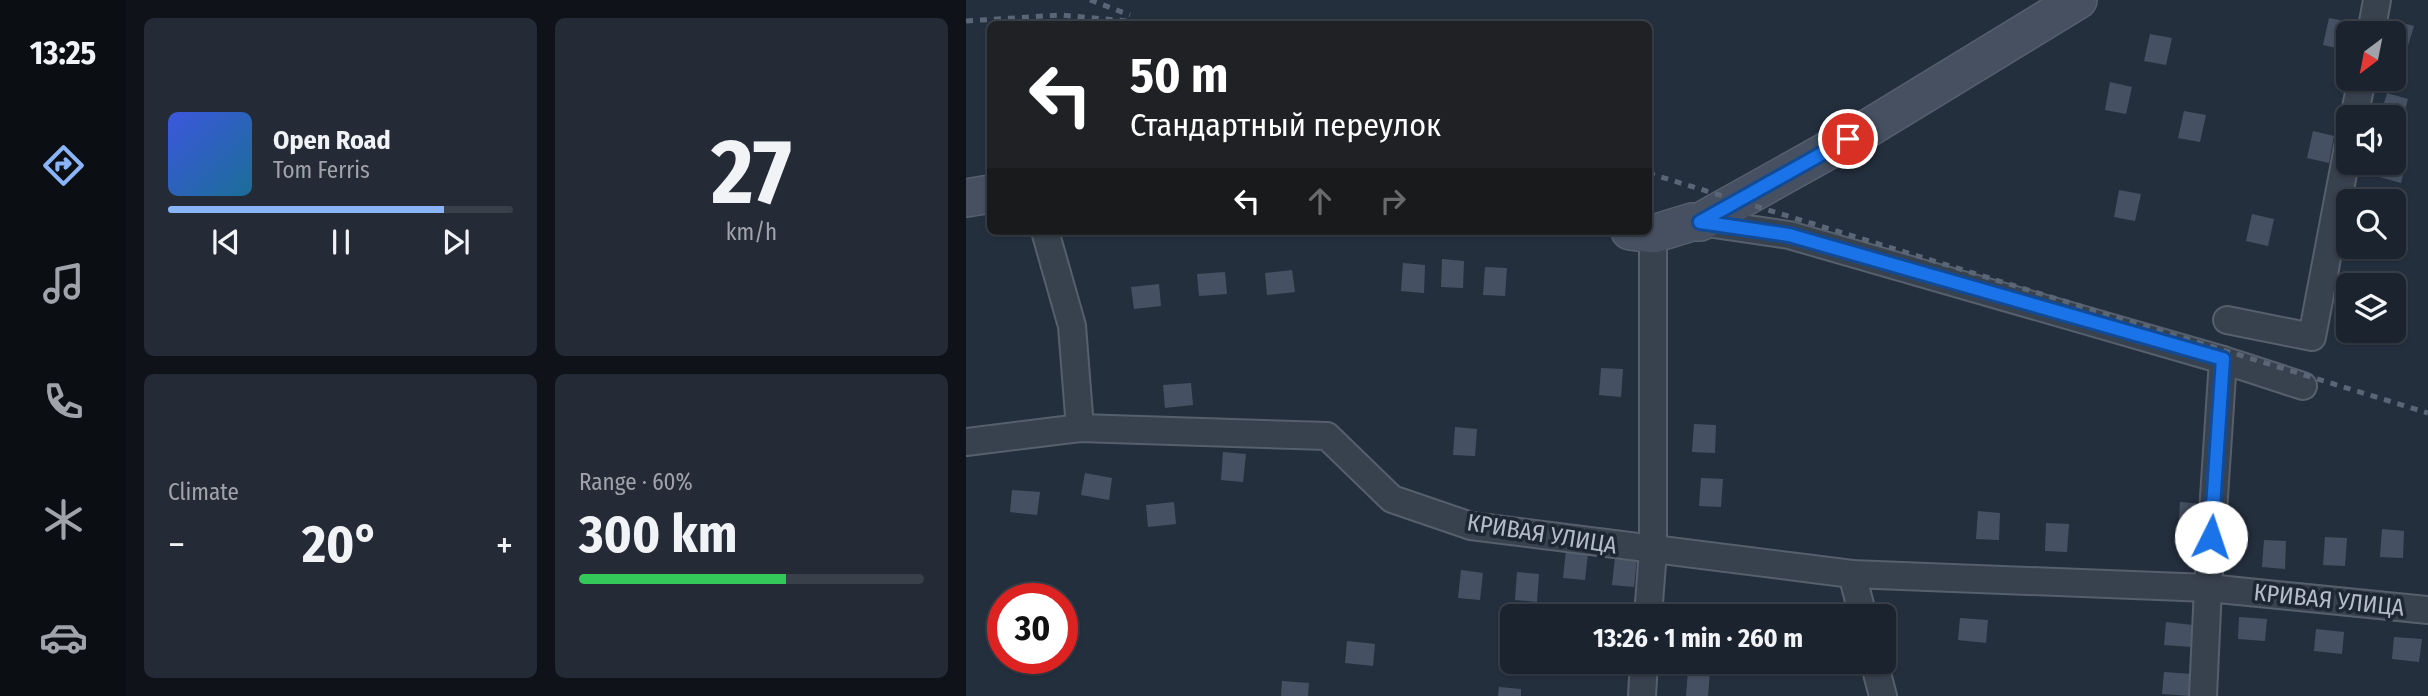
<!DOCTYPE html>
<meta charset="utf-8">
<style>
:root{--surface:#1b232e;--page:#242b36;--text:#f1f3f6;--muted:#a0a4aa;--line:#39404a;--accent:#8ab4f8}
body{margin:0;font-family:"Fira Sans Condensed",sans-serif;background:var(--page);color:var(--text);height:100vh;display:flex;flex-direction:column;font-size:26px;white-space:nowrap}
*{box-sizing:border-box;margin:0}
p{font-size:23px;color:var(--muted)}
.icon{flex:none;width:38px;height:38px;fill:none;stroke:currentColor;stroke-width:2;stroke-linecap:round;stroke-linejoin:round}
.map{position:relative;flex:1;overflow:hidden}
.details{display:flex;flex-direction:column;gap:18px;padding:18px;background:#0f1319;width:840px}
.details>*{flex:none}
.banner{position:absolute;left:21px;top:21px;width:665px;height:214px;border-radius:10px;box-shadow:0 2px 5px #0004,0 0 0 2px var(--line);background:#202124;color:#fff;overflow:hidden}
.needle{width:46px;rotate:212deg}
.buttons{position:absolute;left:1370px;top:21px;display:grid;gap:14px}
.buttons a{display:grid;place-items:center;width:70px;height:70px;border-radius:10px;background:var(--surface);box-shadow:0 2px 5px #0004,0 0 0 2px var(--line);font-size:35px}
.speed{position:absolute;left:21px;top:583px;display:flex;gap:14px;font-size:35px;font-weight:700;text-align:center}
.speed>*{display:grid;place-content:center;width:91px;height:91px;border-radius:50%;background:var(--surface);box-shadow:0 2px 5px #0004,0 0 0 2px var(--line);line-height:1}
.speed .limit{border:10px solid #d22;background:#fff;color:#111}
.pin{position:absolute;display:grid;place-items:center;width:60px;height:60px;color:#fff;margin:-30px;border:4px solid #fff;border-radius:50%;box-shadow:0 2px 7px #0007}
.me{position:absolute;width:77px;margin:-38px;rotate:4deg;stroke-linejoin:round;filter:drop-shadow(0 0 5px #0008)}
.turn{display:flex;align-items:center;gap:24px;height:147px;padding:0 28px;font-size:32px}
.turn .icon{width:91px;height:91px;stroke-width:2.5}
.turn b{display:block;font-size:49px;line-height:60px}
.lanes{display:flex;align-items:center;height:66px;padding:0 28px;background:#0003;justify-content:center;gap:35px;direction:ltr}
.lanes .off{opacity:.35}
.big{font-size:52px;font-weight:700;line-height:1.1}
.details .widget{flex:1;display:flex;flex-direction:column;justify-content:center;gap:10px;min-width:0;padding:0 24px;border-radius:10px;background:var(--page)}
.details .dial{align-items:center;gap:0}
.dial b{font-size:91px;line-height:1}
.song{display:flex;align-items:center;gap:21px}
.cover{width:84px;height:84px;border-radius:10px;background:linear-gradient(135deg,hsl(230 70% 55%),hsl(200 70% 35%))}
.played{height:7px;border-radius:4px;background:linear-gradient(90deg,var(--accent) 80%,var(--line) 80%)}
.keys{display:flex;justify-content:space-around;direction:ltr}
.heat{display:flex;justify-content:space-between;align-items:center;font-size:38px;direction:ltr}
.charge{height:10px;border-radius:5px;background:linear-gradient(90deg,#34c759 60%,var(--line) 0)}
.details .tiles{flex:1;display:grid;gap:18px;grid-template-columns:repeat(2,1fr)}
.trip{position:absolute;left:534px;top:604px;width:396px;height:70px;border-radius:10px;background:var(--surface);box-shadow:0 2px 5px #0004,0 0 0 2px var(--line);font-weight:700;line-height:70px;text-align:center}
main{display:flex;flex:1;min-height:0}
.tab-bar{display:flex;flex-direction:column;width:126px;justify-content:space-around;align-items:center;background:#0b0e12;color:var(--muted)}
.tab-bar .icon{width:49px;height:49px}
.tab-bar .current{color:var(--accent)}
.tab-bar b{font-size:32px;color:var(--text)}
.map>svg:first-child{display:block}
.building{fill:#455162}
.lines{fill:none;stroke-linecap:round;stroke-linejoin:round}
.minor-casing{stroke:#565f6c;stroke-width:30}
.secondary-casing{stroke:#565f6c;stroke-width:40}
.minor{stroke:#38414e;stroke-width:26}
.secondary{stroke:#465061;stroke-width:37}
.rail{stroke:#5a6575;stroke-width:5;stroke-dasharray:7 7;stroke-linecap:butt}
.route-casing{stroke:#114b97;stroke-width:18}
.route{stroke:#1a73e8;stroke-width:12}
.labels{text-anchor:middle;stroke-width:7;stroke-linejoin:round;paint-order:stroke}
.street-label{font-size:24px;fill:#b4bcc9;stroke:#1d2633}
</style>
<main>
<nav class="tab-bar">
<b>13:25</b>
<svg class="icon current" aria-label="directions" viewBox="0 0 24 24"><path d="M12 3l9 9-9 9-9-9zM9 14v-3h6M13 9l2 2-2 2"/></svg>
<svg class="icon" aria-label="music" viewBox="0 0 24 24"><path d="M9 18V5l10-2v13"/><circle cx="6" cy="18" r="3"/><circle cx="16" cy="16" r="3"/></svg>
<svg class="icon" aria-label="phone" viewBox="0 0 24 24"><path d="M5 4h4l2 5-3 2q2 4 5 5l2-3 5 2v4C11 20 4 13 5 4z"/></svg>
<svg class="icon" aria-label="climate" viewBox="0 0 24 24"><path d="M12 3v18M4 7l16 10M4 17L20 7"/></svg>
<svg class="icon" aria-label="car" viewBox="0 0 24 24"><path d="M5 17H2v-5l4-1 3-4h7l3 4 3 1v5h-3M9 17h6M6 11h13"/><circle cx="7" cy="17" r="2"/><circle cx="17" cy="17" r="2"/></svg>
</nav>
<section class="details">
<div class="tiles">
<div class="widget">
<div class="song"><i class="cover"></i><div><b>Open Road</b><p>Tom Ferris</p></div></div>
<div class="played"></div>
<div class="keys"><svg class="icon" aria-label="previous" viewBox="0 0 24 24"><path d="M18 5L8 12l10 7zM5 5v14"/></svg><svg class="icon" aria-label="pause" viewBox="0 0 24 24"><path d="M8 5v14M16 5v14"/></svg><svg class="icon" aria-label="next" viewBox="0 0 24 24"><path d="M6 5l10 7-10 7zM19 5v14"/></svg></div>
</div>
<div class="widget dial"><b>27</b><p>km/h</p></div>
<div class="widget"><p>Climate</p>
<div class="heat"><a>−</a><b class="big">20°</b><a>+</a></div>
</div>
<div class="widget"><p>Range · 60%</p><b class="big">300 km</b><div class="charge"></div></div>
</div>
</section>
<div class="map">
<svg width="1462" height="696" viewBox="0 0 1462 696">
<rect width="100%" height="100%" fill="#242f3e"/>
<!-- building -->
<g class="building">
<polygon points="1363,18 1384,22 1379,50 1357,45"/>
<polygon points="1426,20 1448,26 1440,52 1428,49 1428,33 1423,33"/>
<polygon points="1184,34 1206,38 1200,65 1178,61"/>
<polygon points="1144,82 1166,87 1160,114 1139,110"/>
<polygon points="1421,93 1442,99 1435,125 1428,124 1428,117 1414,117"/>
<polygon points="1218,111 1240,115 1234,142 1212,138"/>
<polygon points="1347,131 1368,136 1363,163 1341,158"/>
<polygon points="1428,152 1442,156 1435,183 1413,177 1417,163 1428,163"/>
<polygon points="1153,190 1175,194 1169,221 1148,217"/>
<polygon points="1286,214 1308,219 1302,246 1280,241"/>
<polygon points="476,259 498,261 497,288 475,287"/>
<polygon points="437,263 459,265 458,293 435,291"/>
<polygon points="519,267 541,268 539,296 517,295"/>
<polygon points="326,270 329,292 301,295 299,273"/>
<polygon points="259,272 261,294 233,296 231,274"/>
<polygon points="1380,283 1382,284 1382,313 1372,310"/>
<polygon points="193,284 195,306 168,309 165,287"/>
<polygon points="635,368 657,369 655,397 633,395"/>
<polygon points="225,383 227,405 199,408 197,385"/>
<polygon points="728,424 750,425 749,453 726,452"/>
<polygon points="489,427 511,429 509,456 487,455"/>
<polygon points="257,452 280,454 277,482 255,480"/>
<polygon points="119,473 146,478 143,500 115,495"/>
<polygon points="735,478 757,479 755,507 733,506"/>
<polygon points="46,490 74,492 71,515 44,512"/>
<polygon points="208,502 210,524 182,527 180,505"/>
<polygon points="1214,502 1236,504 1234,532 1212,530"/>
<polygon points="1012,511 1034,513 1033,540 1010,539"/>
<polygon points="1256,521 1279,522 1277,550 1255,549"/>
<polygon points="1080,523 1103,524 1101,552 1079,551"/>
<polygon points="1416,529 1438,531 1437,558 1414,557"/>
<polygon points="1359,537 1381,538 1379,566 1357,565"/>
<polygon points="1298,540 1320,541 1319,569 1296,567"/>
<polygon points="600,550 622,553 619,580 597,578"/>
<polygon points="649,557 671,559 668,587 646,585"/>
<polygon points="495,570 517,573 514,600 492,598"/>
<polygon points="551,572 573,574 571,602 549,600"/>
<polygon points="1273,617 1301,619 1299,641 1272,639"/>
<polygon points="994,618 1022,620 1020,643 992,640"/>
<polygon points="1200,622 1227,625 1226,647 1198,645"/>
<polygon points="1350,629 1378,632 1376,654 1348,651"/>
<polygon points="1428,637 1456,639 1453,662 1426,659"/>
<polygon points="381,641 409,644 407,666 379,663"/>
<polygon points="722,670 744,672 742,696 720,696"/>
<polygon points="1198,672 1226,674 1224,696 1196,694"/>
<polygon points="316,681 343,683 342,696 315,696"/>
<polygon points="533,687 555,689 555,696 532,696"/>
</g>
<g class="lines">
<defs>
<g id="minor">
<polyline points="1405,33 1411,0"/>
<polyline points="1388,117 1396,79"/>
<polyline points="734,222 823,235 1257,360 1337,386"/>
<polyline points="79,231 106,326 114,428"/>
<polyline points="1261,320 1346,337 1382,147"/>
<polyline points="0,442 114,428 361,436 426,499 505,526 886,574 897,616"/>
<polyline points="886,574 1242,588 1462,610"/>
<polyline points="682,616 687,550 687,234"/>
<polyline points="908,662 917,696"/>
<polyline points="676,696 678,662"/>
<polyline points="1237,696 1242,588 1257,360"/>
</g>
<g id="secondary">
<polyline points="0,198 24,194"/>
<polyline points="664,231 687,234 726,222 734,222 904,127 1112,0"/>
</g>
</defs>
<!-- minor casing -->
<use href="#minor" class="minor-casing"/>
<!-- secondary casing -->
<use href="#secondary" class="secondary-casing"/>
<!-- minor -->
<use href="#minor" class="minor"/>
<!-- secondary -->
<use href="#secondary" class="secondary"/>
<!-- rail -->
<g class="rail">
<polyline points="124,0 164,15"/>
<polyline points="0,21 94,15 195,24"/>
<polyline points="682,173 1462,413"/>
</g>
</g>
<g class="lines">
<defs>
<polyline id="route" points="882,139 734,222 823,235 1257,359 1245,537"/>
</defs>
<!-- route casing -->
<use href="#route" class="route-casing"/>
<!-- route -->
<use href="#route" class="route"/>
</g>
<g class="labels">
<!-- street labels -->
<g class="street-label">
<text transform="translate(576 534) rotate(9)" y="8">КРИВАЯ УЛИЦА</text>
<text transform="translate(1363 600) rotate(6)" y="8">КРИВАЯ УЛИЦА</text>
</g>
</g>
</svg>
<div class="buttons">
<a><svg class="needle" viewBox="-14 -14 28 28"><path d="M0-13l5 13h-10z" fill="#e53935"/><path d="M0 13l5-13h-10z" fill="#a0a4aa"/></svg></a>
<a><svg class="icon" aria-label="sound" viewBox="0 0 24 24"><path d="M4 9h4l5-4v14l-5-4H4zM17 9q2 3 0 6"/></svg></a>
<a><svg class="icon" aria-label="search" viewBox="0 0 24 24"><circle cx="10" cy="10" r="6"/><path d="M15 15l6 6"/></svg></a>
<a><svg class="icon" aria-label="layers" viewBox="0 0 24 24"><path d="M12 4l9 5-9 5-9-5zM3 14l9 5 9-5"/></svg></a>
</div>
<div class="speed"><div class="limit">30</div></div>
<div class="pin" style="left:882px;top:139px;background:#d93025"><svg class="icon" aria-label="arrive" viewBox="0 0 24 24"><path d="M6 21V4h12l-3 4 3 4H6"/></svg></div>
<svg class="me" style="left:1245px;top:537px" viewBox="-20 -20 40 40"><circle r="19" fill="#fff"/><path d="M0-13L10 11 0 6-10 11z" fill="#1a73e8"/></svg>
<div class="trip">13:26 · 1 min · 260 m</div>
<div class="banner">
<div class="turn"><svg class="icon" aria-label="left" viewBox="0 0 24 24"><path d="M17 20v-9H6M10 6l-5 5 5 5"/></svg><div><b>50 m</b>Стандартный переулок</div></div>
<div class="lanes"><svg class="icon" aria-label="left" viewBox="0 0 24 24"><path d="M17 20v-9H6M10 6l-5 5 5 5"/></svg><svg class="icon off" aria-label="ahead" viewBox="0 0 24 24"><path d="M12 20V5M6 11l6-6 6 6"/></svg><svg class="icon off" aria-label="right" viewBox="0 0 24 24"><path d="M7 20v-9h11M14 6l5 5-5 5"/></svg></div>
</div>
</div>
</main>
